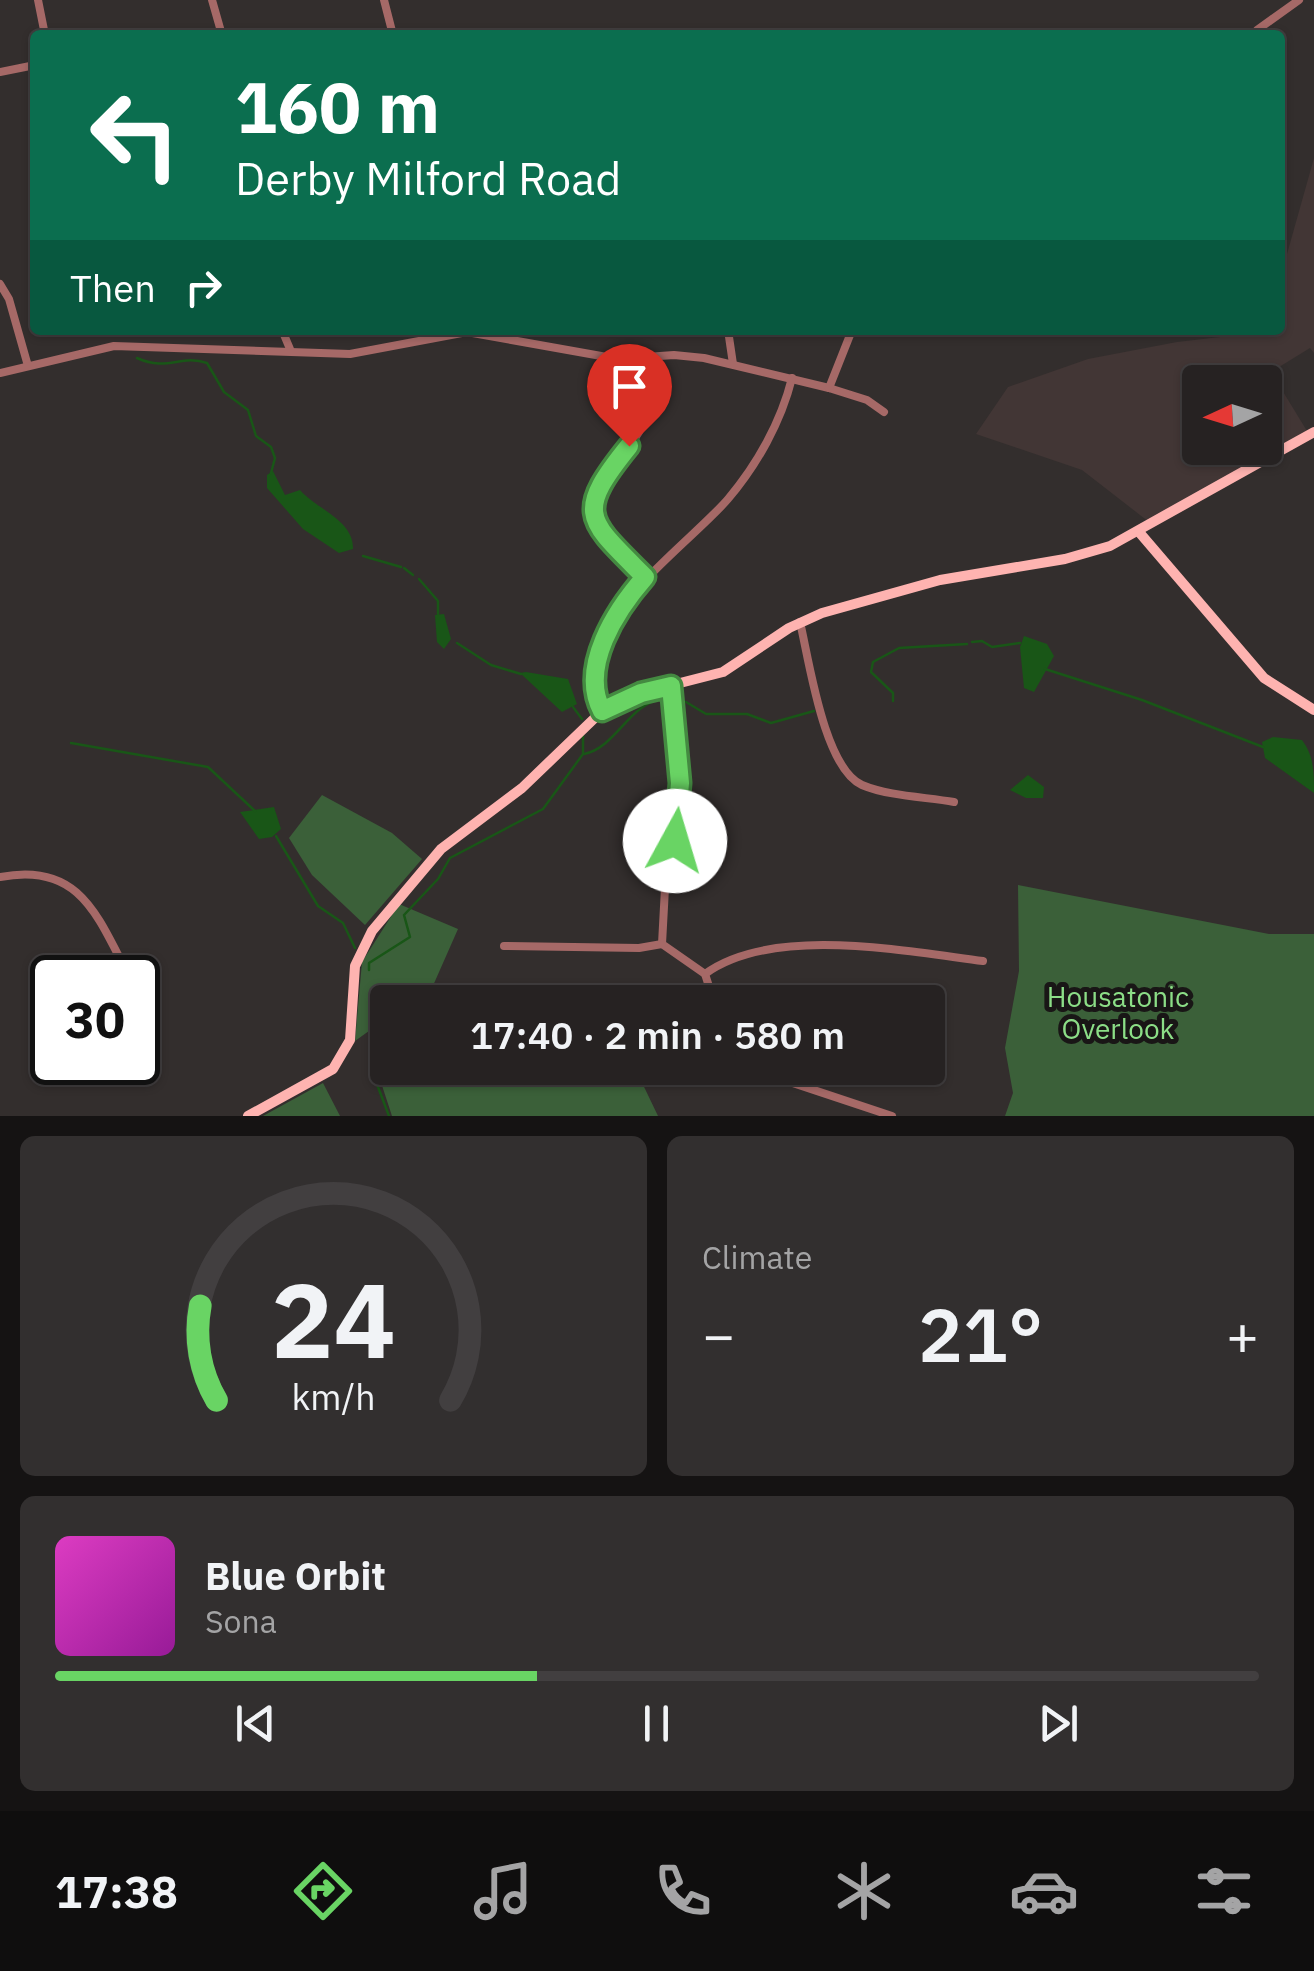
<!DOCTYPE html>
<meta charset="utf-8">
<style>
:root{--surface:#262222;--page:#322f2f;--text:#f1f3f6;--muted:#a4a4a5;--line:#423f40;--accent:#69d464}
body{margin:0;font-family:"IBM Plex Sans",sans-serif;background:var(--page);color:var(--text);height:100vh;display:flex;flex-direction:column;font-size:38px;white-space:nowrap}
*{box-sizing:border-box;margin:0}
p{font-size:32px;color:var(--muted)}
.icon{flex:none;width:55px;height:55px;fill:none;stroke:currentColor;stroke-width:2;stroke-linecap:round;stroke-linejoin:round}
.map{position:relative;height:1116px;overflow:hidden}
.details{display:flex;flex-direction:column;gap:20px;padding:20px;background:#151313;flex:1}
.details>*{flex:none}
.banner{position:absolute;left:30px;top:30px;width:1255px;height:305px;border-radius:10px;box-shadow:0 2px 8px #0004,0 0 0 2px var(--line);background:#0b6e4f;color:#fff;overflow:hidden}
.needle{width:65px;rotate:266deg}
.buttons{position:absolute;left:1182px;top:365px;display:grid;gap:20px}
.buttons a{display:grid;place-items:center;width:100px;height:100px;border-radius:10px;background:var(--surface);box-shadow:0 2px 8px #0004,0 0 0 2px var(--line);font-size:50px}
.speed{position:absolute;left:30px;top:955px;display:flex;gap:20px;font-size:50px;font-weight:700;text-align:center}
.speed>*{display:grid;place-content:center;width:130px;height:130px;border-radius:50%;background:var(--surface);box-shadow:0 2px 8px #0004,0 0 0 2px var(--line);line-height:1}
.speed .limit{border:5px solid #111;border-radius:15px;background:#fff;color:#111}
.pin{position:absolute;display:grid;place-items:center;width:85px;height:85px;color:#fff;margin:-102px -42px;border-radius:50% 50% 50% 0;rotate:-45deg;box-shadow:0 0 10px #0007}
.pin .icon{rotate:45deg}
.me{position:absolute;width:110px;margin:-55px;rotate:6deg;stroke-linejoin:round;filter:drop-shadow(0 0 8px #0008)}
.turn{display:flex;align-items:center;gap:35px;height:210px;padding:0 40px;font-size:45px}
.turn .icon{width:130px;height:130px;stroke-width:2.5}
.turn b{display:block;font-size:70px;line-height:85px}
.then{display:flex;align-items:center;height:95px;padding:0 40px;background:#0003;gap:20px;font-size:38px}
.big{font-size:75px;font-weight:600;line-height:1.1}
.details .tile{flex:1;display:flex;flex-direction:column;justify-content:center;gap:15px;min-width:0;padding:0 35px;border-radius:15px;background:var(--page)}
.details .dial{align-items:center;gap:0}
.dial svg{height:260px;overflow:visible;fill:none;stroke:var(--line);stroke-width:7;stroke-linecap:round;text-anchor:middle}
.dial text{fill:var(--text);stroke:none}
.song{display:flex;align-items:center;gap:30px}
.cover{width:120px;height:120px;border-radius:15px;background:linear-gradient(135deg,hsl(310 70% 55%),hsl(300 70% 35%))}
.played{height:10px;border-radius:5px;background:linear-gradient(90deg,var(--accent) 40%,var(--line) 40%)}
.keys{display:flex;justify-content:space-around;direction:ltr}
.heat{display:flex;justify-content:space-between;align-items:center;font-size:55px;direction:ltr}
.details .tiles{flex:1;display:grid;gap:20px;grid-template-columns:1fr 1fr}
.tile:last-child{grid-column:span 2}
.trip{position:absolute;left:370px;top:985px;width:575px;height:100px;border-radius:10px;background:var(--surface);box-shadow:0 2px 8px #0004,0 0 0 2px var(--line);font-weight:600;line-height:100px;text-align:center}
.tabs{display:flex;height:160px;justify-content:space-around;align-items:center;background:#0f0e0e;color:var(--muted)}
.tabs .icon{width:70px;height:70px}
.tabs .on{color:var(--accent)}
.tabs b{font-size:45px;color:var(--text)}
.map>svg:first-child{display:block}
.built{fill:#423635;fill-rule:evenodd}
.green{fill:#3b6039}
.water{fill:#195617}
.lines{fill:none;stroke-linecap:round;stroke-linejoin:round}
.stream{stroke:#195617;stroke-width:2.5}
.minor{stroke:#a66967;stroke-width:8}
.major{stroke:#feb3b0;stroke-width:10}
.route-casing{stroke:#448a41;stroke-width:25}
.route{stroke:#69d464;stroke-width:18}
.labels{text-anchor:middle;stroke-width:10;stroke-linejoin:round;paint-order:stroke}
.park-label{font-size:28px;fill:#8cde87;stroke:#191616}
</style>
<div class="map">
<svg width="1314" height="1116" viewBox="0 0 1314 1116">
<rect width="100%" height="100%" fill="#332e2d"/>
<!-- built -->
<path class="built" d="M1314,158v195l-4,-5 -39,24 36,59 -158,91 -67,-52 -106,-36 32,-47 80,-28 89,-17 103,-12v-51zM1200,382h65v66h-65z"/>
<!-- green -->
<g class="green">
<polygon points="322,795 392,833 422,859 365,925 312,875 289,838"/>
<polygon points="1018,885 1269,934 1314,934 1314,1116 1005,1116 1013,1093 1005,1048 1019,971"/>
<polygon points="399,904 458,929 428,997 442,1002 388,1002 387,1018 355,1041 362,962"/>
<polygon points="387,1026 388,1068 635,1068 658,1116 392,1116 372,1055"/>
<polygon points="323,1083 340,1116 263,1116"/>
</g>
<!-- water -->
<g class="water">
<path d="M273,471l12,24 15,-5c16,19 54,30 53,59l-14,4 -36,-24 -36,-41v-13z"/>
<polygon points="444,614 451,639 444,649 437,642 435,615"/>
<polygon points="1024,636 1047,644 1054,656 1034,692 1024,688 1020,647"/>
<polygon points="526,672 568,679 577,704 562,712 520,673"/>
<path d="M1273,737l29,3c12,16 12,32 12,53l-49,-35 -3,-16z"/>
<polygon points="1028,775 1044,787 1043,798 1026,798 1010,790"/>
<polygon points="274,807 281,829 272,837 259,839 240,812"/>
</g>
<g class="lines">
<!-- stream -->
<g class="stream">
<polyline points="34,301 35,301"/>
<polyline points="108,330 111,333"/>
<path d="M137,358c31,14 43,-4 70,5l17,29 24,18 8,26 15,11 4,11 -4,15"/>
<polyline points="363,556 401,567"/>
<polyline points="404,568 413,575"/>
<polyline points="419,579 438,601 438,614"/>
<polyline points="972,642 982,641 992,647 1020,643"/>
<polyline points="457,643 491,665 521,674"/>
<polyline points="1045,669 1142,700 1263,747"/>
<polyline points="893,701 893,693 871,672 873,662 899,648 967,644"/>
<polyline points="686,702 706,714 747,714 771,723 814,711"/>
<polyline points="573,707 582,719"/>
<polyline points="71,743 208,767 255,811"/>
<path d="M584,754c33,-7 44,-50 80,-56"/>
<polyline points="276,836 318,906 343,923 355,948"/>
<polyline points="369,970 369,963 410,937 404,915 438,879 450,858 543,809 583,754 583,733"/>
<polyline points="374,1023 372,1071 389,1116"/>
</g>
<!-- minor -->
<g class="minor">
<polyline points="38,0 45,35"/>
<polyline points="212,0 222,35"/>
<polyline points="384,0 393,35"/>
<polyline points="1257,30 1299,0"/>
<polyline points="994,35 1030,35"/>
<polyline points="0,72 35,65"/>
<polyline points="0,284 9,299 28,366"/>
<polyline points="282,330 290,349"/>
<polyline points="728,330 733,364"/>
<polyline points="0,373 114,346 350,354 467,332 618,359 674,355 704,358 829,388 867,400 884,412"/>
<polyline points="829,388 852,330"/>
<path d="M645,577c-16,-16 -43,-37 -51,-59 -12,-33 30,-60 45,-86 13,-23 17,-49 15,-75"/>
<path d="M800,622c9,38 24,146 62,163 26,11 63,12 92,17"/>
<polyline points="671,686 680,805 665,888 662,944 705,974 714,1002"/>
<path d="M602,711c-42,-80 83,-162 126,-212 29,-34 53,-77 64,-121"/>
<path d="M0,877c81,-16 98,41 130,101"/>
<polyline points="504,946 639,948 662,944"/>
<path d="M705,974c67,-49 200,-23 278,-13"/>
<polyline points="138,991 138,1007"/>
<polyline points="748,1068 892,1116"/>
</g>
<!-- major -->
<g class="major">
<polyline points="1139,532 1264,678 1314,710"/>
<polyline points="248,1116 333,1069 350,1040 355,966 372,931 441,849 522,788 602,711 641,693 723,672 789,628 822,613 940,580 1065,559 1110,546 1314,432"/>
</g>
</g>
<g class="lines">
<defs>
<path id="route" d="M629,446c-55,68 -42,73 16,131 -29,33 -66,90 -43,134l39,-18 30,-7 9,97 -5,58"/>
</defs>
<!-- route casing -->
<use href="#route" class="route-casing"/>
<!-- route -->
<use href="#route" class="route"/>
</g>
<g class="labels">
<!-- park labels -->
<g class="park-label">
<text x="1118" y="1007">Housatonic<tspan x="1118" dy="32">Overlook</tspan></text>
</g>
</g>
</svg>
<div class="buttons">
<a><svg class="needle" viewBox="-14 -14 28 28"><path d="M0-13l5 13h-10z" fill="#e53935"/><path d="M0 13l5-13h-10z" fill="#a4a4a5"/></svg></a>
</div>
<div class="speed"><div class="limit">30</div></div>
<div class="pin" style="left:629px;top:446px;background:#d93025"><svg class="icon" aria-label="arrive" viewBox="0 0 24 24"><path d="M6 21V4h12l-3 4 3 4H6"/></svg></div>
<svg class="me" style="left:675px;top:841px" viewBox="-20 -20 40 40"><circle r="19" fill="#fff"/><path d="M0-13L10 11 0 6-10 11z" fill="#69d464"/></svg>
<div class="trip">17:40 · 2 min · 580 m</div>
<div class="banner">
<div class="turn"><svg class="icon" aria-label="left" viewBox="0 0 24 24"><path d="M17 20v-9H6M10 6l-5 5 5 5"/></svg><div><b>160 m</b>Derby Milford Road</div></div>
<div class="then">Then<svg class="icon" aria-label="right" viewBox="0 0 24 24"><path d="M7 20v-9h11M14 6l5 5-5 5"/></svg></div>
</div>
</div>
<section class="details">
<div class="tiles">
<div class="tile dial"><svg viewBox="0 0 100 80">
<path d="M14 69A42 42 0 1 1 86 69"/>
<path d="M14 69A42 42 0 0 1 9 40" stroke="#69d464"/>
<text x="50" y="56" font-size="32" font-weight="700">24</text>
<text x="50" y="72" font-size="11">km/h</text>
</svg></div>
<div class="tile"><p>Climate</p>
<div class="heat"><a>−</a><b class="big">21°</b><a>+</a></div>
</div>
<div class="tile">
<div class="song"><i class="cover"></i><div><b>Blue Orbit</b><p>Sona</p></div></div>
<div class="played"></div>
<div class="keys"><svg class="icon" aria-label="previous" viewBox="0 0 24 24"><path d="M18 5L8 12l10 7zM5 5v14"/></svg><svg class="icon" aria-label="pause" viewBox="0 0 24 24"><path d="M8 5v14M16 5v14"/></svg><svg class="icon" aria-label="next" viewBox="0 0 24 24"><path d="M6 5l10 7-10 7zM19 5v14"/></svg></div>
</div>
</div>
</section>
<nav class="tabs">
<b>17:38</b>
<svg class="icon on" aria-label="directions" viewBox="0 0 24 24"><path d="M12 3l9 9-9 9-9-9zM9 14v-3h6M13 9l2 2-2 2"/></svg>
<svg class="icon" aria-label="music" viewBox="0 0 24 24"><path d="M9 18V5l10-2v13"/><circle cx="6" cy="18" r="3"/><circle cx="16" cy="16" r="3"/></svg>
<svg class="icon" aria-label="phone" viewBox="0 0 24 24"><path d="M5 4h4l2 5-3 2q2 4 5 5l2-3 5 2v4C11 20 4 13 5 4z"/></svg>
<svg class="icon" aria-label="climate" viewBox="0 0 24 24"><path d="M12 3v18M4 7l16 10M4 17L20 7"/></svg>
<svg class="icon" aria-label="car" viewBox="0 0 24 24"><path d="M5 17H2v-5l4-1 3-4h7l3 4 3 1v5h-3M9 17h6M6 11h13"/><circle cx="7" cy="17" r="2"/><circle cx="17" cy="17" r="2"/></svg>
<svg class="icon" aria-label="filters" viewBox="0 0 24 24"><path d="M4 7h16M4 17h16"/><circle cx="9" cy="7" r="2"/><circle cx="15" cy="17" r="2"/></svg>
</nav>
